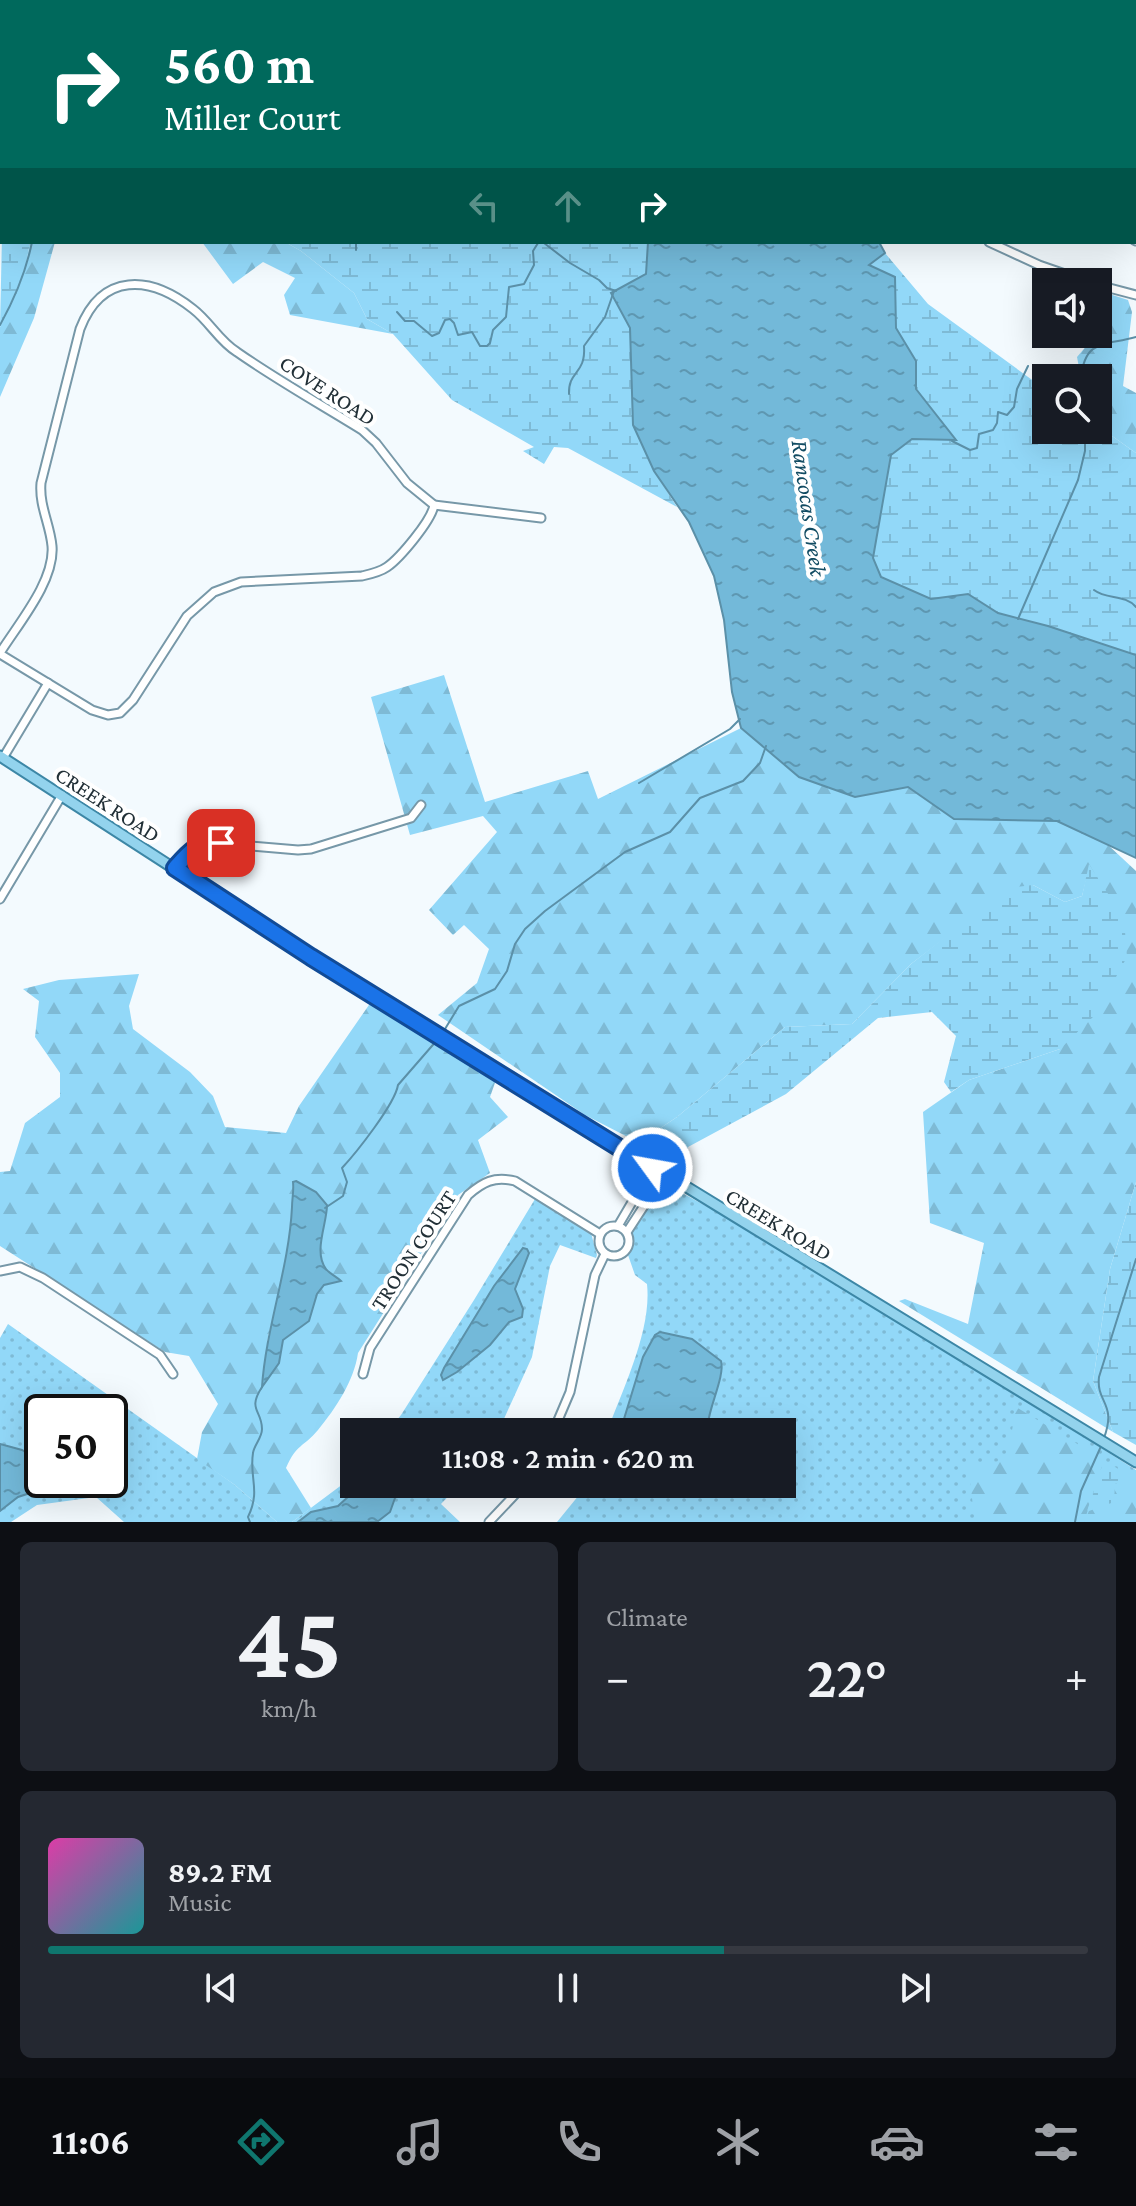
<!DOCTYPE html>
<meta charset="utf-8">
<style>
:root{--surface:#171b24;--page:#242831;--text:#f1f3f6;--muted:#9ea1a6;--line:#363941;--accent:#0f766e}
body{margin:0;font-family:"Crimson Pro",serif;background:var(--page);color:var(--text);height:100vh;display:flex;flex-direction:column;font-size:30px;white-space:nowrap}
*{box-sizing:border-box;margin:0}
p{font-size:26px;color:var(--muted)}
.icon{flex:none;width:44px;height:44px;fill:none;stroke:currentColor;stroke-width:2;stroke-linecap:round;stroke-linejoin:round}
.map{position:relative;height:1522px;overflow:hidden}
.drawer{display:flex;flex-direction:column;gap:20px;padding:20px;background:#0d0f14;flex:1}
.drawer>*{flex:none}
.top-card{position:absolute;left:0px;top:0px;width:1136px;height:244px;box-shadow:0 8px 32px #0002;background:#00695c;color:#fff;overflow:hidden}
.tools{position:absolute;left:1032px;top:268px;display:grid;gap:16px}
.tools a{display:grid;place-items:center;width:80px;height:80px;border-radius:0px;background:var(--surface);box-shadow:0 8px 32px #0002;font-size:40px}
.speed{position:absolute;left:24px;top:1394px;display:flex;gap:16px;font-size:40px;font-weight:700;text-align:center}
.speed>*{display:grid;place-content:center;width:104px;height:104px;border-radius:50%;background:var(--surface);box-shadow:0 8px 32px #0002;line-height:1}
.speed .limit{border:4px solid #111;border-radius:12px;background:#fff;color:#111}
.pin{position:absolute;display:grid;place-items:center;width:68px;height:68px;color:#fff;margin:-34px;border-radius:16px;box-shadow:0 4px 12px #0006}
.me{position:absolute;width:88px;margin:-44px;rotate:302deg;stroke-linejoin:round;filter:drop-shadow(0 0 6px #0008)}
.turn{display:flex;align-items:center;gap:28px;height:168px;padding:0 32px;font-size:36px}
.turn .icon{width:104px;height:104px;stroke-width:2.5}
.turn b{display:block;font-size:56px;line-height:68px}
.lanes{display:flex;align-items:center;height:76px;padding:0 32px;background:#0003;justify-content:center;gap:40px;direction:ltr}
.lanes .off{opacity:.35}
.big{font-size:60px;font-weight:600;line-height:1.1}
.drawer .tile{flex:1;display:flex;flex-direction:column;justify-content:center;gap:12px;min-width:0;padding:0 28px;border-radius:12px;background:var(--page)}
.drawer .dial{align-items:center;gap:0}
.dial b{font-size:104px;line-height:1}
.song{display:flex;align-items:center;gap:24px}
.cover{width:96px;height:96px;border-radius:12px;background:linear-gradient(135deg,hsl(320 70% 55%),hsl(180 70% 35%))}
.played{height:8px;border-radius:4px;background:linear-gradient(90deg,var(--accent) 65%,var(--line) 65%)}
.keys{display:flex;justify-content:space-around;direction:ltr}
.heat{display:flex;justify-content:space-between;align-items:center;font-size:44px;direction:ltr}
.drawer .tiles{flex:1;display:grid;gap:20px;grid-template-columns:1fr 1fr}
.tile:last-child{grid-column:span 2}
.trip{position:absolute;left:340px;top:1418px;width:456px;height:80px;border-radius:0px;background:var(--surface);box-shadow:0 8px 32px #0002;font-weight:600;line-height:80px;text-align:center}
.tabs{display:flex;height:128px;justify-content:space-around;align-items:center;background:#090b0e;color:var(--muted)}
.tabs .icon{width:56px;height:56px}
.tabs .selected{color:var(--accent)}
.tabs b{font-size:36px;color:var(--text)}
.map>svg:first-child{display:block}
.grass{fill:url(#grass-dots);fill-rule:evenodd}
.forest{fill:url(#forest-firs);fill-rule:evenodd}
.wetland{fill:url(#wetland-marsh)}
.water{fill:url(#water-ripples);stroke:#5b90a8;stroke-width:2}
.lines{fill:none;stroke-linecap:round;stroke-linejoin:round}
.stream{stroke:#5b90a8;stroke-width:2}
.minor-casing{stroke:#7798a8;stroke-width:11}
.major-casing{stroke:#3d87a6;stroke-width:13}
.minor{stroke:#fff;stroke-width:7}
.major{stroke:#93d3ed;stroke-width:9}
.route-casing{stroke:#114b97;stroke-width:20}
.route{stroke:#1a73e8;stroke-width:14}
.labels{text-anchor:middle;stroke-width:8;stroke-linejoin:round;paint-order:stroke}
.street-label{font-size:22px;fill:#223037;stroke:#fff}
.water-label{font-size:24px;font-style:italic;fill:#124c63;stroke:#fff}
</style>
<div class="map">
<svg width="1136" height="1522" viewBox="0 0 1136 1522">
<defs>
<pattern id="grass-dots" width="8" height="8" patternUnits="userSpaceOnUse" patternTransform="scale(2)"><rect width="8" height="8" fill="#92d8f8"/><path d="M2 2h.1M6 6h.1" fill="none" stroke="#7ebad5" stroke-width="1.8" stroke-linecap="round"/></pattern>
<pattern id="forest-firs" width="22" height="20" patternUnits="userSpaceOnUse" patternTransform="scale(2)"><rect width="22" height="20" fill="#92d8f8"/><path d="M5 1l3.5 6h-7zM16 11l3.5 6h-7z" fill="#7ebad5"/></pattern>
<pattern id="wetland-marsh" width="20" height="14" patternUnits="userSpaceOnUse" patternTransform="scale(2)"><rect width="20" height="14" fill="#92d8f8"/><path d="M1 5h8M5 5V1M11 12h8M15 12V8" fill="none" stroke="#7ebad5"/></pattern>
<pattern id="water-ripples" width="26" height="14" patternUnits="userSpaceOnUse" patternTransform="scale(2)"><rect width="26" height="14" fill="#73b9d9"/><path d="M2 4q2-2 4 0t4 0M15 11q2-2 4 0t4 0" fill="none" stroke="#5e97b1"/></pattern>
</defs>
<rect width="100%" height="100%" fill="#f3fafe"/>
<!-- grass -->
<g class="grass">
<path d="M664,1183l133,73 339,214v52h-579l31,-38h194v-52h-175c16,-44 45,-102 40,-148l-12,-9 -7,-20 4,-8v-15z"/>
<polygon points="535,1199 591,1233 597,1255 596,1258 560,1245 550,1266 532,1357 498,1432 387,1432 401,1415 474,1300"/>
<path d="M8,1324l227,161 42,37h-153l-28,-25 -59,8 -26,17h-11v-184zM42,1412h68v68h-68z"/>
<polygon points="354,1473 354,1484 460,1484 441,1504 460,1522 292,1522 347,1481"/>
</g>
<!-- forest -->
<g class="forest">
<polygon points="30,242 55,242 34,318 0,397 0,327 25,270"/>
<polygon points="202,242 285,242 301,251 354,293 367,319 393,334 290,315 284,295 295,278 263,262 233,284"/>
<polygon points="1100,291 1128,300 1132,312 1123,386 1136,393 1136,453 1098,426 1098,378 1081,378 1077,357 1106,323"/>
<polygon points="444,675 485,802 588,771 598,799 741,728 799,777 854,797 908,787 954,819 1057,821 1107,844 1136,871 1136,1182 1110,1269 1093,1381 1113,1432 899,1301 905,1299 968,1324 984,1243 930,1223 923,1112 969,1080 1060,1049 1090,865 1082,896 1065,902 1033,885 945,938 911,964 852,1024 785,1027 677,1117 656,1131 655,1151 585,1115 438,1015 477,983 489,949 464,925 453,935 429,910 497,832 483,816 410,835 371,697"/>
<path d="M139,974l-10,32 4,23 57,43 23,24 12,31 61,6 13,-27 72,-104 125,78 -6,17 18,20 -30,23 12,33 -32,22 -100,158c-4,28 -22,55 -40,77 -15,18 -21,13 -32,38l25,40 -19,14h-15l-42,-37 -38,-26 5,-27 16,-28 -29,-48 -24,-4 -165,-106v-74l10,-1 15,-48 35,-26v-24l-25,-36 4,-36 -16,-12 36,-9zM296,1181l20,11 11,13c-3,17 -13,49 -1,64 4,5 11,8 15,12l-15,2 -4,4 -6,9 -7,25 -26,19 -4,23 -17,23 6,-49 17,-71 7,-47 1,-36z"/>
<polygon points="1016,1407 1104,1460 1087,1511 1115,1484 1131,1477 1136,1480 1136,1522 975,1522 968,1466 1007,1460"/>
</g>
<!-- wetland -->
<g class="wetland">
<polygon points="2,236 2,242 30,242 25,270 0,327"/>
<polygon points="285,242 648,242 646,274 611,294 630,328 633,425 654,471 677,507 568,448 554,447 544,464 523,451 534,447 452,400 393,334 367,319 354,293 301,251"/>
<polygon points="885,253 928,304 1046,390 1046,430 1098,430 1098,426 1136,453 1136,655 1048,626 998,613 968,594 931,599 881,577 873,558 891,455 912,439 955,440 916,389 916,361 896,328 895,278 868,265"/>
<polygon points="1089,864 1124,919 1127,957 1095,1015 1060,1049 969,1080 951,1092 944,1082 956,1036 932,1012 878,1018 786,1094 688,1147 682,1165 655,1151 656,1131 677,1117 785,1027 852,1024 911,964 1007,888 1033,885 1065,902 1082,896"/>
<polygon points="1136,1182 1136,1445 1113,1432 1093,1381 1110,1269"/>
<polygon points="1104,1460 1131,1477 1115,1484 1114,1502 1089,1511 1084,1522"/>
</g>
<!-- water -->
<g class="water">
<polygon points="75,0 665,0 667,2 78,2"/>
<polygon points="648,242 879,242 885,253 869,265 895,277 896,328 916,361 916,389 956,440 912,439 891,455 873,558 881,577 931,599 968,594 998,613 1048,626 1136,655 1136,858 1057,821 954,819 908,787 855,797 799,777 741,728 732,692 724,620 714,576 689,522 654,471 633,425 630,328 611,293 646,274"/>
<path d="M296,1181l20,11 11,13c0,19 -14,47 -1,64 4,5 11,8 15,12l-17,4 -7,9 -8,27 -26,19 -4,23 -17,24c4,-60 27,-119 30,-180 0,-8 2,-16 1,-25z"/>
<polygon points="523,1248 527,1249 529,1253 515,1289 523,1309 522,1317 509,1322 490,1345 457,1372 443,1380 441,1375 444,1368 494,1286"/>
<path d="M660,1332l32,7 29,22c4,14 -11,44 -13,62l-12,9h-76l23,-75 12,-22z"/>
<polygon points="0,1444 22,1450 42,1462 42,1480 62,1480 61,1483 18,1497 0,1511"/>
<polygon points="362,1484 400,1484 390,1512 377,1522 298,1522 311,1512 338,1506"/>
</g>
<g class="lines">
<!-- stream -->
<g class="stream">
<polyline points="0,88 2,87"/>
<polyline points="0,172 2,172"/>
<polyline points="356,242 356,250"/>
<polyline points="544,243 570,263 599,280 607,288 616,291"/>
<polyline points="397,312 405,321 414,321 432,336 439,333 445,320 450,319 454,323 458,335 472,332 480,346 487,346 490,343 493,330 506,317 509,287 524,284 534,265 533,251 538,243 546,242"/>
<path d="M0,325c15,-27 26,-53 32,-83"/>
<path d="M1081,378c4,-40 24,-32 55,-41"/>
<path d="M569,394c-1,-24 17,-19 15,-48l21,-29 9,-26"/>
<polyline points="952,441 970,450 977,448 979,434 993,430 997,423 998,412 1007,415 1014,407 1017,389 1028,366"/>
<path d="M1094,590c13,10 31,4 42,17"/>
<polyline points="1018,619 1078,480 1085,451 1085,430"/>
<polyline points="639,783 730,729 740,719"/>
<polyline points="445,1029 459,1006 495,989 507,971 515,944 525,929 545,911 625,852 670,832 700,798 743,781 760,763 766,746"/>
<path d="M325,1208l18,-12 4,-14 -5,-14c14,-15 53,-64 56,-83l40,-46"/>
<path d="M1104,1438c13,-35 -8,-35 -5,-61l37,-118"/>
<path d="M250,1522l-2,-5c13,-27 1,-39 5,-64 1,-8 9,-15 9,-24 0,-19 -15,-19 0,-42"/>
<polyline points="1075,1522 1081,1491 1102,1444"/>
</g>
<defs>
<g id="minor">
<polyline points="758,0 760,2"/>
<polyline points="819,0 832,2"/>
<polyline points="775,2 778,0"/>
<polyline points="1087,2 1088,0"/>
<polyline points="1134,210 1136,203"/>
<polyline points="1134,240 1136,241"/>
<polyline points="989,242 1039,265 1088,282"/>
<polyline points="1098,285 1136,295"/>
<polyline points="434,505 541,518"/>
<path d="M0,653c18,-29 55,-72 52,-107 -2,-22 -13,-40 -11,-63l39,-154c22,-57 70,-54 113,-20 17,13 26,32 44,43 40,28 83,52 125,78l14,13 31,40 27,22c-2,15 -34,53 -47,62 -7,5 -16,7 -25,9l-121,6 -27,10 -27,24 -54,84 -13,13 -12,2 -16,-5 -92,-56"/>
<polyline points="3,758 48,683"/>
<polyline points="175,868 190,851 206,842 298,850 311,849 411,818 421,805"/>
<polyline points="0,899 62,795"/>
<circle cx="614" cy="1241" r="15"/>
<polyline points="618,1226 652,1168"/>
<polyline points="627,1232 664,1175"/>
<polyline points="0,1271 20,1267 43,1278 160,1355 173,1374"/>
<path d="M363,1374l7,-26 98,-153c15,-13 26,-19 47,-14l85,53"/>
<polyline points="553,1432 570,1392 595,1275 605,1254"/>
<polyline points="489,1522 525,1484"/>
</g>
<polyline id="major" points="0,756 311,957 1136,1462"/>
</defs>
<!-- minor casing -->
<use href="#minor" class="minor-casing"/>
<!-- major casing -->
<use href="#major" class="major-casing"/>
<!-- minor -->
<use href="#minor" class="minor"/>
<!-- major -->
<use href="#major" class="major"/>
</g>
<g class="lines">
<defs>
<path id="route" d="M221,843c-23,-2 -32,9 -46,25l136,89 341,211"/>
</defs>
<!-- route casing -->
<use href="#route" class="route-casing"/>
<!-- route -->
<use href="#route" class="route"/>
</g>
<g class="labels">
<!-- street labels -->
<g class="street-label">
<text transform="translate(328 390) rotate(33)" y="8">COVE ROAD</text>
<text transform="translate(108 804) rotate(33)" y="8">CREEK ROAD</text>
<text transform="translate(779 1224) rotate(31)" y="8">CREEK ROAD</text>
<text transform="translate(413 1250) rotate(-57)" y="8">TROON COURT</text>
</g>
<!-- water labels -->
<g class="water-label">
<text transform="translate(809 508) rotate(82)" y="8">Rancocas Creek</text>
</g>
</g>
</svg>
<div class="tools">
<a><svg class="icon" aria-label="sound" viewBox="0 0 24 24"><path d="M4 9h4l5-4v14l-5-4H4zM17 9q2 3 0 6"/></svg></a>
<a><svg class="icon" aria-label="search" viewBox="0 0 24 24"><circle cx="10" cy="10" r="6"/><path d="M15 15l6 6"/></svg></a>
</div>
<div class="speed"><div class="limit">50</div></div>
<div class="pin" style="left:221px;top:843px;background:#d93025"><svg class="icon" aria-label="arrive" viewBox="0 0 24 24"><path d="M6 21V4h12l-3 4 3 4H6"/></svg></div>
<svg class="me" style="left:652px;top:1168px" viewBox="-20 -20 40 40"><circle r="17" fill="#1a73e8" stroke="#fff" stroke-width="3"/><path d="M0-11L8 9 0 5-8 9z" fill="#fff"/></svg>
<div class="trip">11:08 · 2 min · 620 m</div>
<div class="top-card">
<div class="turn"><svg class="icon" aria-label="right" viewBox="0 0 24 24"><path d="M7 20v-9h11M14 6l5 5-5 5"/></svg><div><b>560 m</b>Miller Court</div></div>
<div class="lanes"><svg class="icon off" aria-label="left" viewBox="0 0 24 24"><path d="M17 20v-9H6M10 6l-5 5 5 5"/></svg><svg class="icon off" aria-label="ahead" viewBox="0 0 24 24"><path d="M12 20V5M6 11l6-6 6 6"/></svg><svg class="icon" aria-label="right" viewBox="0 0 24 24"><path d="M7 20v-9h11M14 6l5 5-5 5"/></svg></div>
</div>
</div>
<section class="drawer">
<div class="tiles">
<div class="tile dial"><b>45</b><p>km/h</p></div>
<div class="tile"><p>Climate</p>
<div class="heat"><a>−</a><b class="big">22°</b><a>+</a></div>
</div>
<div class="tile">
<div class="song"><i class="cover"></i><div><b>89.2 FM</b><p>Music</p></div></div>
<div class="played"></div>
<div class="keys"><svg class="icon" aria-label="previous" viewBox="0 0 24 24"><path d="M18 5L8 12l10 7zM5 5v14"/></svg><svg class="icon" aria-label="pause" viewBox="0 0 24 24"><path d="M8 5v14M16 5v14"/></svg><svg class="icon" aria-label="next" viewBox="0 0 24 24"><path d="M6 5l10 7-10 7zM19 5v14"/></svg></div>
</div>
</div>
</section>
<nav class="tabs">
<b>11:06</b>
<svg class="icon selected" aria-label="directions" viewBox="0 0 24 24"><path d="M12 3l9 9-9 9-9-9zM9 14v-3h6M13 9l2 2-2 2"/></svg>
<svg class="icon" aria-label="music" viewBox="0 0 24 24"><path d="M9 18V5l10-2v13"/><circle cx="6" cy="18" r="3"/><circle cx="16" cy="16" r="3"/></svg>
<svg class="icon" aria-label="phone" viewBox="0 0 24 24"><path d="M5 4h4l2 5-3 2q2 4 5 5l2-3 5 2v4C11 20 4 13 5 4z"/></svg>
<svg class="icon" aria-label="climate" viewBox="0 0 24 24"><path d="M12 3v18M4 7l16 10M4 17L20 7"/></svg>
<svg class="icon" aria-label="car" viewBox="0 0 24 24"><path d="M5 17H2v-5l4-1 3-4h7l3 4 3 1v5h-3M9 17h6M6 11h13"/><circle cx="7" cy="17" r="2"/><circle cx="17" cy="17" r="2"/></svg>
<svg class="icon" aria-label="filters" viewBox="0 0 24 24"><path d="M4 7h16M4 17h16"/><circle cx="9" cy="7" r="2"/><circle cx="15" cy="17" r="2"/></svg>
</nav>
